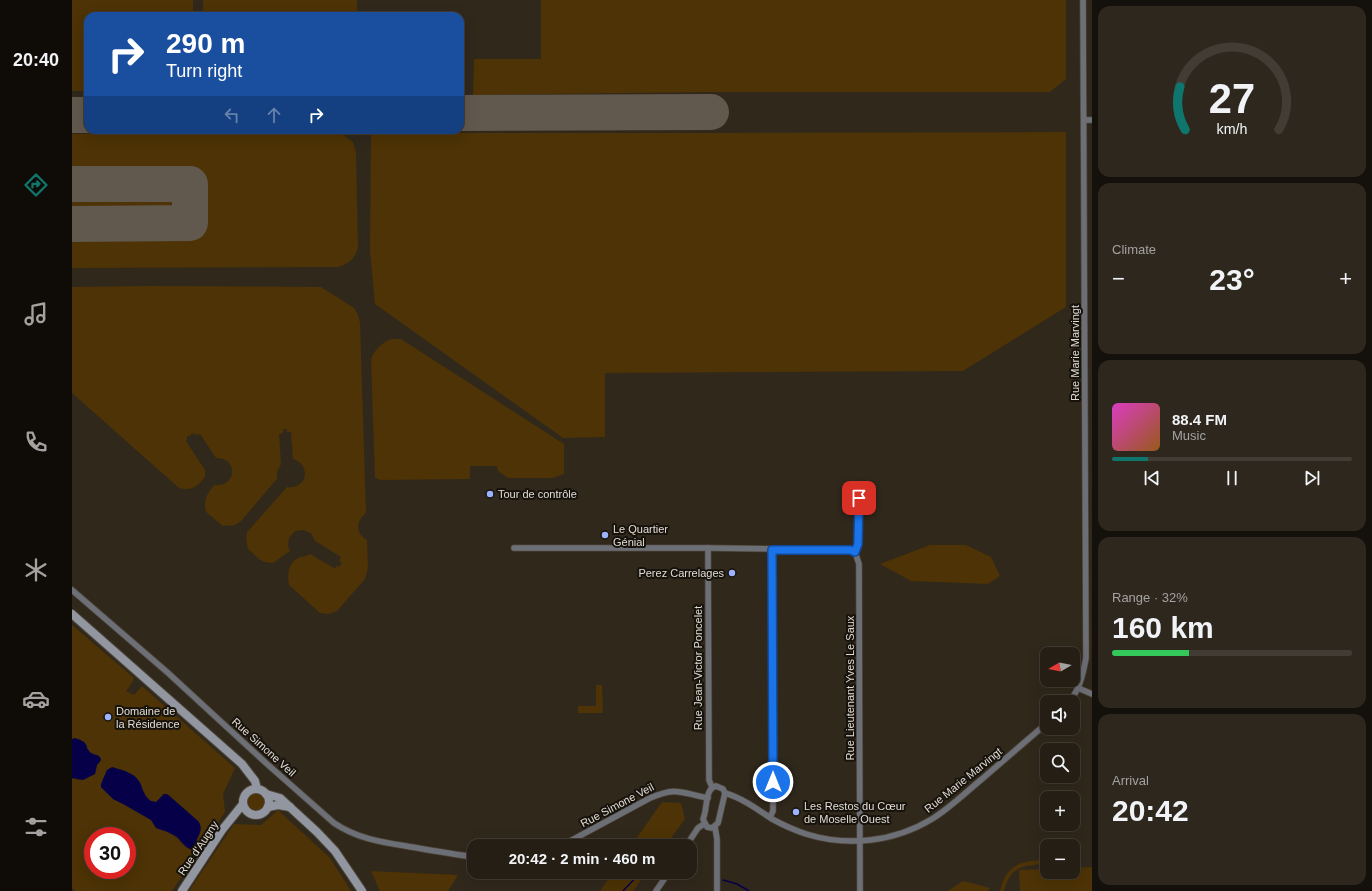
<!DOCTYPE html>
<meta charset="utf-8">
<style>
:root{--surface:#251e15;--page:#2d271e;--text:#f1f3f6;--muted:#a3a2a0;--line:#423c34;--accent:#0f766e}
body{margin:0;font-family:Helvetica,sans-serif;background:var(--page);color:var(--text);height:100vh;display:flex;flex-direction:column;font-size:15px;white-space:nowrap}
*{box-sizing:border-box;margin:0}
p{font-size:13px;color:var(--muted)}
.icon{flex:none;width:22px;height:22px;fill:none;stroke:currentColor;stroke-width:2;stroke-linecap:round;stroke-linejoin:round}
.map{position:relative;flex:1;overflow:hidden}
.sheet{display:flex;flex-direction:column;gap:6px;padding:6px;background:#14100c;width:280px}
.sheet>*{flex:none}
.guide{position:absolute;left:12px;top:12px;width:380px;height:122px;border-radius:12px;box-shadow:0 4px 16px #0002,0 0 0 1px var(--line);background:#1a4fa0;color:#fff;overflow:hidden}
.needle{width:26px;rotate:260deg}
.fabs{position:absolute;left:968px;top:647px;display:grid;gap:8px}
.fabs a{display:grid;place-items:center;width:40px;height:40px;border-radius:8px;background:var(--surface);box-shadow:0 4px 16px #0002,0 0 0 1px var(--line);font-size:20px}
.speed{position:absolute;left:12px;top:827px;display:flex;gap:8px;font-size:20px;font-weight:700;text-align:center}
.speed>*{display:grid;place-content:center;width:52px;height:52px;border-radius:50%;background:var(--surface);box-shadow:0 4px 16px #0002,0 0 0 1px var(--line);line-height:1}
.speed .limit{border:6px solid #d22;background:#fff;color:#111}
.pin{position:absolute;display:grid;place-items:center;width:34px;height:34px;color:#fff;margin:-17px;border-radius:8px;box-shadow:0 2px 6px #0006}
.me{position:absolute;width:44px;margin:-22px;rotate:0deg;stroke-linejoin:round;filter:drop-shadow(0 0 3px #0008)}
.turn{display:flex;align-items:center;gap:14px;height:84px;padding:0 16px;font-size:18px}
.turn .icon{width:52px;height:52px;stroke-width:2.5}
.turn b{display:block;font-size:28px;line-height:34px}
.lanes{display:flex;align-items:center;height:38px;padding:0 16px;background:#0003;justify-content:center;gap:20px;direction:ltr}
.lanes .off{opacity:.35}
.big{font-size:30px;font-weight:700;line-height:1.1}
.sheet .card{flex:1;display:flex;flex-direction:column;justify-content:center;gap:6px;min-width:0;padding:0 14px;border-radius:12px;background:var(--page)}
.sheet .dial{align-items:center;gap:0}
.dial svg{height:104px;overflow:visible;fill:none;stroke:var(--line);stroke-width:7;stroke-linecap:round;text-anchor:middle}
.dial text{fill:var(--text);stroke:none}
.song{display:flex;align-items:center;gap:12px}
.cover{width:48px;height:48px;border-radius:6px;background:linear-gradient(135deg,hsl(310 70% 55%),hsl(30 70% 35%))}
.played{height:4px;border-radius:2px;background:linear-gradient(90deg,var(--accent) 15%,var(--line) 15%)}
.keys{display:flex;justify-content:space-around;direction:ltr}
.heat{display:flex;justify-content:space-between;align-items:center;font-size:22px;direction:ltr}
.charge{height:6px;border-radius:3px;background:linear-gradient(90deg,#34c759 32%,var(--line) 0)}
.trip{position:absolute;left:395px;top:839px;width:230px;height:40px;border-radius:12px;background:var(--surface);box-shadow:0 4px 16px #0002,0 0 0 1px var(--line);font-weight:700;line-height:40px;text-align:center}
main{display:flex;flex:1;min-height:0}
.menu{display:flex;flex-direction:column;width:72px;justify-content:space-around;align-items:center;background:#0f0c08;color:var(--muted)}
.menu .icon{width:28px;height:28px}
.menu .active{color:var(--accent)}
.menu b{font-size:18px;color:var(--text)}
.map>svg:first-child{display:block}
.green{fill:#4d3305;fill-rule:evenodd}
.water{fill:#060049}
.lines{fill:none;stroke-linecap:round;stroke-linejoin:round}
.stream{stroke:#060049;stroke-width:1.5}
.runway{stroke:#61584e;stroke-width:36}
.minor-casing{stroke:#4d4539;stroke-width:7}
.secondary-casing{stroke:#4d4539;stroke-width:10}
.minor{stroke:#6d6f76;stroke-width:5.5}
.secondary{stroke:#9296a1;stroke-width:8}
.route-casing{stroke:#114b97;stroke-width:10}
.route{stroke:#1a73e8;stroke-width:7}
.poi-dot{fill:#9cb4fd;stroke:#16120c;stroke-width:1.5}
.labels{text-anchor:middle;stroke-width:4;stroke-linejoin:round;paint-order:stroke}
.street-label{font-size:11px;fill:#e1dbd3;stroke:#16120c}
.poi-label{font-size:11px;fill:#e1dbd3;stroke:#16120c;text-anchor:start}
</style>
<main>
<nav class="menu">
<b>20:40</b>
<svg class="icon active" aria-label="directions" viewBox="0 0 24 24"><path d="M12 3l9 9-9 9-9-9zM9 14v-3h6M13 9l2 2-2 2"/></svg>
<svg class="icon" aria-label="music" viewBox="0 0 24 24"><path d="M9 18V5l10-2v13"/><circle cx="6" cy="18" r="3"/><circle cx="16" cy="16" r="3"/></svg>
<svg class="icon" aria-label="phone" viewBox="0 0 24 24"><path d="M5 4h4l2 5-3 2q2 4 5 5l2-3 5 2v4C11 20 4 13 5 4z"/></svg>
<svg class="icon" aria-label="climate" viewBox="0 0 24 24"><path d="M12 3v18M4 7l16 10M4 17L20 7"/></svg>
<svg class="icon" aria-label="car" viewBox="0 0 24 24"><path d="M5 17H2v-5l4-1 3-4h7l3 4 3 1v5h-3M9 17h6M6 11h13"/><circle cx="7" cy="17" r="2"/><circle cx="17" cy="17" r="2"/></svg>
<svg class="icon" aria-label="filters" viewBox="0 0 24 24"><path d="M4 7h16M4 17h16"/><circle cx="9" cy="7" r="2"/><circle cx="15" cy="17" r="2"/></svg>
</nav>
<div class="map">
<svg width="1020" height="891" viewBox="0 0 1020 891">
<rect width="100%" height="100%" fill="#31281c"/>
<!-- green -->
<g class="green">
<polygon points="0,0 121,0 121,16 16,16 16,91 0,91"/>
<rect x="131" y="0" width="154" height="16"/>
<polygon points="469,0 994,0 994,79 978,92 638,92 401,95 402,59 469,59"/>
<polygon points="994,132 994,307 891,371 533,373 533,437 491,438 303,304 298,251 299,133 639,133"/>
<path d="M268,133l13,9 3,11 2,95c-3,10 -9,16 -20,19l-266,1v-134z"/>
<path d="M80,286l169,1 33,21 4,7 2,8 6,190c-10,8 -11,20 1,27l1,28 -3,11 -28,32 -8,3 -9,-1 -31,-28c-2,-9 -1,-22 9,-27 4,-2 8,-1 12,-4l24,14h1l2,-2 2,1 3,-4 -3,-2 2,-4 -26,-16 -4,-8 -8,-3 -8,1 -6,7 -1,8 2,5 -17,12 -9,-1 -5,-3 -11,-10 -2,-10 1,-7 40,-45c20,3 25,-22 6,-28l-2,-27h-4v-3h-4v4l-4,1 2,30 -4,8v7l-36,42 -6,4 -12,1 -17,-14c-3,-12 1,-18 8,-27 23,3 25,-28 2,-27l-16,-24 -4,1 -2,-2 -7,4v3l-1,1 19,29v7c-8,10 -13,14 -26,11l-107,-95v-106z"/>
<path d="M320,339h9l163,105v30l-11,4h-45l-10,-7 -1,-5h-27v13l-89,1 -6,-2 -4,-119c5,-11 10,-16 21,-20z"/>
<polygon points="858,545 894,545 919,557 928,576 916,584 839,581 808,564"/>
<path d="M0,625l62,53 -2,5 -6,8 8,4 8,-9 93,82 -12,26 2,18 -53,79h-97l-3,-3v-110l7,2 16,-6 2,-9 3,-3 -2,-7 -7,-2 -4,-5v-3l-8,-6h-7zM45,769c6,2 22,10 24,16 3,6 4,12 10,16l5,1 8,-8 5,1 29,26v17l-8,11 -5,-2 -8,-9 -11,-7 -8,-2 -7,-9 -26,-15 -12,-6 -12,-12 2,-8 4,-9zM21,836h34v34h-34z"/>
<polygon points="524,685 530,685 531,713 506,713 506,706 524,706"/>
<circle cx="184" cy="802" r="9"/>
<polygon points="590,802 609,803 613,819 593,846 559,846"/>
<polygon points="206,810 258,858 279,891 117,891 162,824 189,825"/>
<path d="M975,860v4c-23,1 -37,2 -43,27h-4c7,-28 21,-30 47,-31z"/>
<polygon points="1020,867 1020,891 948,891 947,870 975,869 975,872 1001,872 1001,868"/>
<polygon points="299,871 386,875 376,891 308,891"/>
<polygon points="541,872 575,872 561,891 528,891"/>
<polygon points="891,881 918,888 916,891 876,891"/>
</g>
<!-- water -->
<g class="water">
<path d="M3,738c16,5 8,8 16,15 3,2 7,2 9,4l1,3 -4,5 -2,9 -12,6 -11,-2v-39z"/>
<path d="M40,767c10,3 25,6 29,18 2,6 4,12 10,16l5,1 8,-8h3l31,27c8,10 -4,18 -3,27l-3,2c-7,-3 -10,-8 -15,-13 -7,-5 -13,-6 -21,-9l-5,-8 -26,-15 -12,-6 -12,-12v-3l6,-14z"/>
</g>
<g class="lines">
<!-- stream -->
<g class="stream">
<polyline points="651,880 665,884 677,891"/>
<polyline points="551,891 569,872"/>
</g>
<!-- runway -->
<g class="runway">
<polyline points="388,113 639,112"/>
<polyline points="0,115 16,115"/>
<polyline points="0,184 118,184 118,223 0,224"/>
</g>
<defs>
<g id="minor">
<polyline points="1012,120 1020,120"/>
<polyline points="787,486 786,544 783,552 787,564 788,891"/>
<polyline points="442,548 636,548 778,550 783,552"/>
<polyline points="636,548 637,772 637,780 640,787"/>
<path d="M0,590l95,82 100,92 67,59c22,15 46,19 72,23 23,4 45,8 68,11"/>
<polyline points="1006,688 1020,694"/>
<path d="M997,702c11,-13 14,-28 17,-44l-3,-658"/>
<path d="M644,786l7,3 2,4 -7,30 -6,5 -5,-1 -4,-8c5,-10 1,-30 13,-33z"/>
<path d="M653,793c17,5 32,16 47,26 11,6 22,11 34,15 42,13 88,8 126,-15 18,-11 34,-27 50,-40 22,-19 43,-37 65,-56"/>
<polyline points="698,817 701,811 700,550"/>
<polyline points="643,827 645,839 645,891"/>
<path d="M489,846l89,-48c28,-12 30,-5 58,0"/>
<polyline points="614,846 626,828 632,824"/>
<polyline points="584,891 597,872"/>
</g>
<g id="secondary">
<polyline points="0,614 170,764 183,781 185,789"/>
<circle cx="184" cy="802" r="13"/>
<polyline points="194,794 208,798 245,832 263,851 290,891"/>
<polyline points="196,807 206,805 218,807"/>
<polyline points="110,891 150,830 171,804"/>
</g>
</defs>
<!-- minor casing -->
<use href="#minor" class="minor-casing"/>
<!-- secondary casing -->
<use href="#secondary" class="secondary-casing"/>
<!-- minor -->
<use href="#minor" class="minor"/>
<!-- secondary -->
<use href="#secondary" class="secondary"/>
</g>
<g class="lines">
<defs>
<polyline id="route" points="701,782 700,550 778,550 783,552 786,544 787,498"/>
</defs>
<!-- route casing -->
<use href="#route" class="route-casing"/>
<!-- route -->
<use href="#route" class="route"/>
</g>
<!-- markers -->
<g class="poi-dot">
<circle cx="418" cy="494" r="4"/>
<circle cx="533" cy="535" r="4"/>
<circle cx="660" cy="573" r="4"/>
<circle cx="36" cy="717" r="4"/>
<circle cx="724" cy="812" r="4"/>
</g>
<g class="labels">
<!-- street labels -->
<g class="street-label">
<text transform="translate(1003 353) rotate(-90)" y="4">Rue Marie Marvingt</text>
<text transform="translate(626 668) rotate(-90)" y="4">Rue Jean-Victor Poncelet</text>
<text transform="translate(778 688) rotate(-90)" y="4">Rue Lieutenant Yves Le Saux</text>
<text transform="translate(192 747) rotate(42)" y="4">Rue Simone Veil</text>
<text transform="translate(891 780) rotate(-39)" y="4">Rue Marie Marvingt</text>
<text transform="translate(545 805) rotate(-28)" y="4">Rue Simone Veil</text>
<text transform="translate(126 848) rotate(-56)" y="4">Rue d'Augny</text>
</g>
<!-- poi labels -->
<g class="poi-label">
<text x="426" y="498">Tour de contrôle</text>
<text x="541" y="533">Le Quartier<tspan x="541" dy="13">Génial</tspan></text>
<text x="652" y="577" text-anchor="end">Perez Carrelages</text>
<text x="44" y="715">Domaine de<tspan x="44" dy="13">la Résidence</tspan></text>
<text x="732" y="810">Les Restos du Cœur<tspan x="732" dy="13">de Moselle Ouest</tspan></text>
</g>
</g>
</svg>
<div class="fabs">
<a><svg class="needle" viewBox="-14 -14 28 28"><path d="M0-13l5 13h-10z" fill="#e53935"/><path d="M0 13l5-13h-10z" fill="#a3a2a0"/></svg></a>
<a><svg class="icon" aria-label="sound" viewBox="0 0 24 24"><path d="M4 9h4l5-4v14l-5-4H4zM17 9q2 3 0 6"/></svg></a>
<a><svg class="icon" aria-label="search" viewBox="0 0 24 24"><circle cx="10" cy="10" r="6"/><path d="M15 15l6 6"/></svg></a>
<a>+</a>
<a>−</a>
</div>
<div class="speed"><div class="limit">30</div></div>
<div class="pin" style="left:787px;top:498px;background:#d93025"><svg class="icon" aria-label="arrive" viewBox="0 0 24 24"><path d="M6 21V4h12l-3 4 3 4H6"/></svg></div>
<svg class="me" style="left:701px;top:782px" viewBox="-20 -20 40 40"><circle r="17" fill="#1a73e8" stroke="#fff" stroke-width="3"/><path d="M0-11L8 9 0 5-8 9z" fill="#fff"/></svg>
<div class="trip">20:42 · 2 min · 460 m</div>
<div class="guide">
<div class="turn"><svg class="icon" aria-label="right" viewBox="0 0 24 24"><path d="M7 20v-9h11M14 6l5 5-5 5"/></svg><div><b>290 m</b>Turn right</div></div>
<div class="lanes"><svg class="icon off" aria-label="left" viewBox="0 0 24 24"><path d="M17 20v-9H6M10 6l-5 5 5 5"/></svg><svg class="icon off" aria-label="ahead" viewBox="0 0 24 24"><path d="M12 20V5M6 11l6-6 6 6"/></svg><svg class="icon" aria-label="right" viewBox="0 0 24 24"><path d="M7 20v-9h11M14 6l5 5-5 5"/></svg></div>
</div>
</div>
<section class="sheet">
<div class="card dial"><svg viewBox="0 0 100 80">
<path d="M14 69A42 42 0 1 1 86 69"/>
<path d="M14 69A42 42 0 0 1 10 36" stroke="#0f766e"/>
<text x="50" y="56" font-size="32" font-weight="700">27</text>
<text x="50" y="72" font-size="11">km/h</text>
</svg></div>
<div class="card"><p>Climate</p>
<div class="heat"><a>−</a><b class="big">23°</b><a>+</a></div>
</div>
<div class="card">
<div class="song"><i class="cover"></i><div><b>88.4 FM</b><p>Music</p></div></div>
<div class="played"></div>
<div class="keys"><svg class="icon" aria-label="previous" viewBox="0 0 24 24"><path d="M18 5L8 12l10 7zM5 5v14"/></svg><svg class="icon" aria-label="pause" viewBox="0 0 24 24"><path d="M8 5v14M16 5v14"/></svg><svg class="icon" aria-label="next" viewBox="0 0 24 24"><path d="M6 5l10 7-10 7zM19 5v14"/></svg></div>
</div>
<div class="card"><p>Range · 32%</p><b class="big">160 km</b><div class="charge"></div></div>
<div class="card"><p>Arrival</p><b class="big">20:42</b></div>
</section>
</main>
